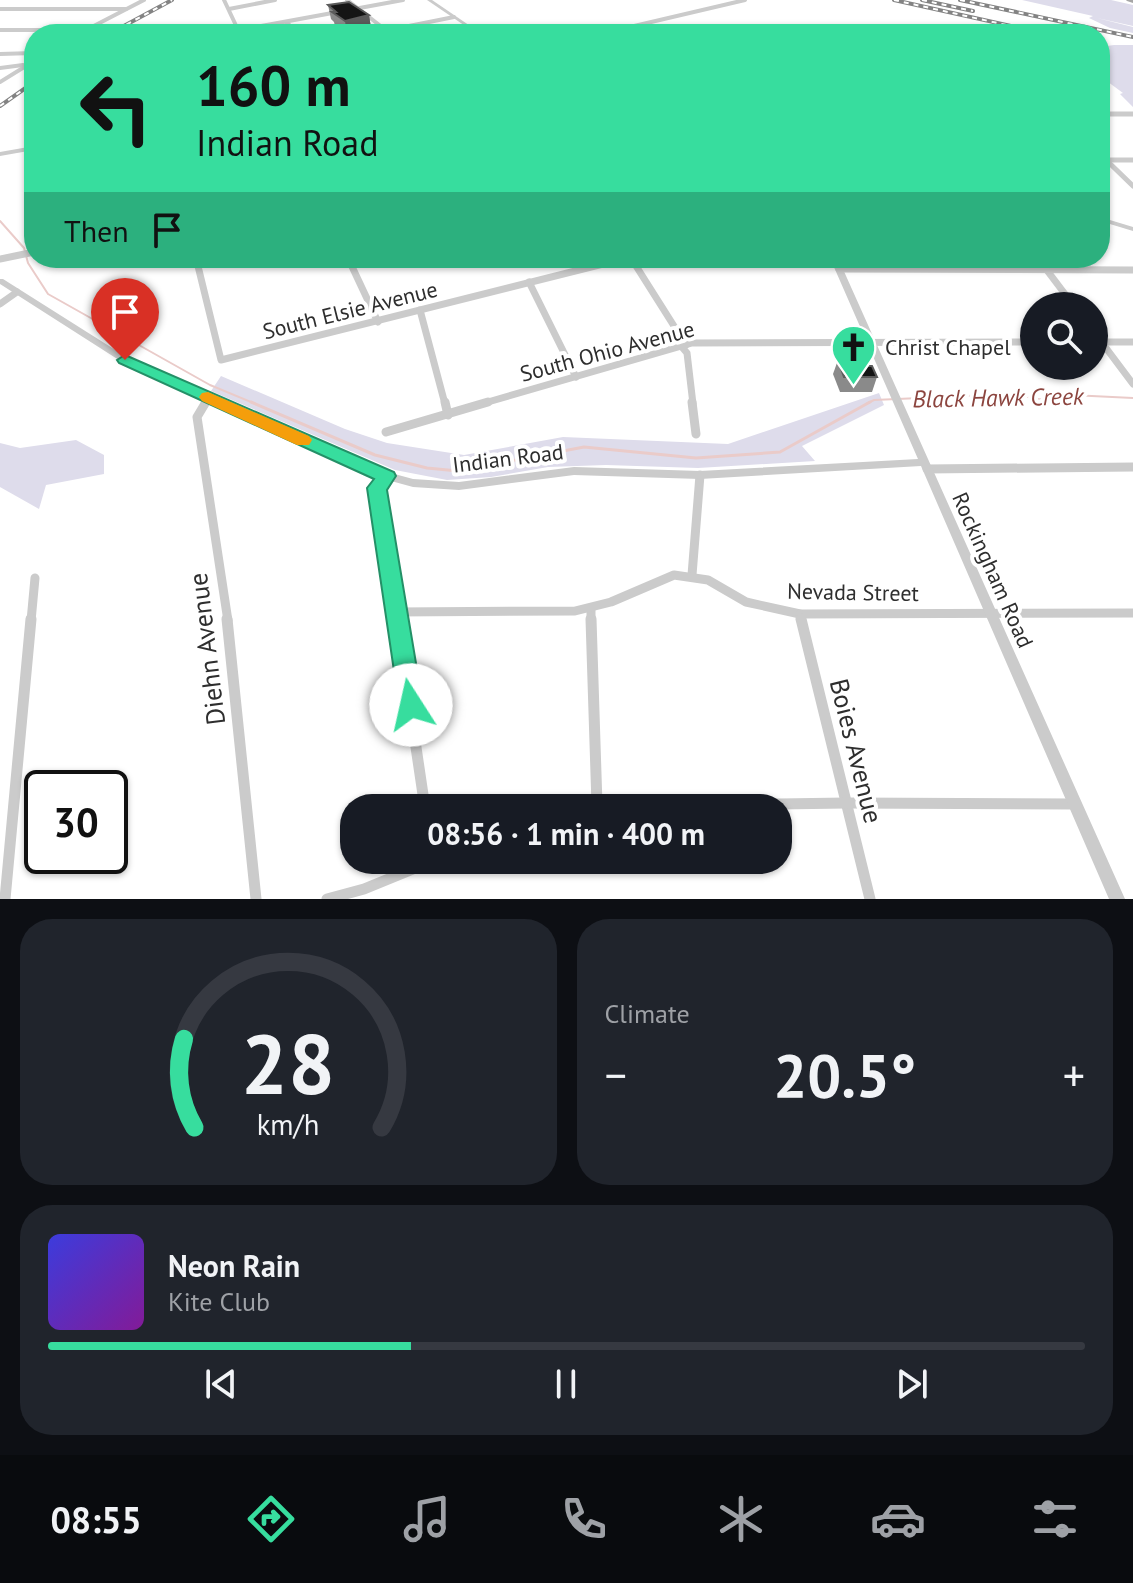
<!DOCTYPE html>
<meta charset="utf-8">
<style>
:root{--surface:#171b24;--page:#20242c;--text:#f1f3f6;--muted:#9ea1a6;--line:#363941;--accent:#37dd9e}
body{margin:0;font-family:"PT Sans",sans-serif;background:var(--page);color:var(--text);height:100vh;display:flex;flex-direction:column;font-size:30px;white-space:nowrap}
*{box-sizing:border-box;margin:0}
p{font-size:26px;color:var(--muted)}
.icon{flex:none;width:44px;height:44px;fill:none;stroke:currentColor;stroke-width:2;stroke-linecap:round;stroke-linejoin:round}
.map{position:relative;height:899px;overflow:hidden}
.side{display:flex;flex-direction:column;gap:20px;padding:20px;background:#0d0f14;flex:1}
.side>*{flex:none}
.banner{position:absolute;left:24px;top:24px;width:1086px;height:244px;border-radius:32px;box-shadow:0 2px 6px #0004;background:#37dd9e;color:#111;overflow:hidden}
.tools{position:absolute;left:1020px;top:292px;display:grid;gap:16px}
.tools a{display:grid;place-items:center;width:88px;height:88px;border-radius:50%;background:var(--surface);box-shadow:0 2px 6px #0004;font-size:40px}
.speed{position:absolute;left:24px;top:770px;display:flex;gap:16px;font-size:40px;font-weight:700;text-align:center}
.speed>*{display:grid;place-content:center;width:104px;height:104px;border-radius:50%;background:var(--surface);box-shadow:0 2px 6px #0004;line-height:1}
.speed .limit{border:4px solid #111;border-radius:12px;background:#fff;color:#111}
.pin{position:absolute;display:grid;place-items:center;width:68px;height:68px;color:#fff;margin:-82px -34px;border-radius:50% 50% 50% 0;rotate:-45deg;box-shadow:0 0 8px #0007}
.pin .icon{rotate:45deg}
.me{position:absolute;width:88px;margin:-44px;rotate:350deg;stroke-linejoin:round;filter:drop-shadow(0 0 6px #0008)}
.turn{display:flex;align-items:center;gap:28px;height:168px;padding:0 40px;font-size:36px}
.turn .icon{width:104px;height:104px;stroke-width:2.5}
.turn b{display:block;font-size:56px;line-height:68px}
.then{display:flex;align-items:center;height:76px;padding:0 40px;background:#0003;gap:16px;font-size:30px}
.big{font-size:60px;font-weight:700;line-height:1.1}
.side .card{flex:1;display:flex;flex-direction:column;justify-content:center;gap:12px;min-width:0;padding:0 28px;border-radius:32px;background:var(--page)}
.side .dial{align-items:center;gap:0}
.dial svg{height:208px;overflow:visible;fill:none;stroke:var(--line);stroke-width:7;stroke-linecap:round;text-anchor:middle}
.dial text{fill:var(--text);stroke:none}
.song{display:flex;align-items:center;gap:24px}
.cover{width:96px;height:96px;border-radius:12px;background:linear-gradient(135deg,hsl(240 70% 55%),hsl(290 70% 35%))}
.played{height:8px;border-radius:4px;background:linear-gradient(90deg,var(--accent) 35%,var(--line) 35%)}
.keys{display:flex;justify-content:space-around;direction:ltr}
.heat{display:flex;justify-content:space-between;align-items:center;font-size:44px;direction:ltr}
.side .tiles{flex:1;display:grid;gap:20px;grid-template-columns:1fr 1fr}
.card:last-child{grid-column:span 2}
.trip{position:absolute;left:340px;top:794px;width:452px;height:80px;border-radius:32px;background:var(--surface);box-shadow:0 2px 6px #0004;font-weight:700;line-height:80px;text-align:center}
.menu{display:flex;height:128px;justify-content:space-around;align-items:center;background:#090b0e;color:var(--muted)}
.menu .icon{width:56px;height:56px}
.menu .on{color:var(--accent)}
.menu b{font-size:36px;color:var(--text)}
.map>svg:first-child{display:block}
.green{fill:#dedceb}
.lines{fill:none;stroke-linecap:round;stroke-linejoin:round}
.stream-far1{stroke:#eacbc9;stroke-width:2}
.stream{stroke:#eacbc9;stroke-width:3}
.minor-far4{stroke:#cbcbcb;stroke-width:4}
.minor-far3{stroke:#cbcbcb;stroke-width:5}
.minor-far2{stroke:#cbcbcb;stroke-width:7}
.minor-far1{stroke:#cbcbcb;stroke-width:9}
.minor{stroke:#cbcbcb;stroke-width:11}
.tertiary{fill:#cbcbcb;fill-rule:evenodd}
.primary{fill:#a6a6a6;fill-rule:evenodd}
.rail-casing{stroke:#838383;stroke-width:4}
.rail{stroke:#fff;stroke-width:2;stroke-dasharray:5;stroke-linecap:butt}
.wall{fill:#8a8a8a}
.shaded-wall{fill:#5b5b5b}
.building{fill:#151515;stroke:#5b5b5b;stroke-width:2}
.route{fill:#37dd9e;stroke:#249067;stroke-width:2}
.slow{fill:#f59e0b}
.labels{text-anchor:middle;stroke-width:8;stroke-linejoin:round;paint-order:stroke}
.street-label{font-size:22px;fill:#2e2e2e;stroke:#fff}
.poi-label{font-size:22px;fill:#2e2e2e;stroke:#fff;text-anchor:start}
.water-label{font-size:24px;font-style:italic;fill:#8c453f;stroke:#fff}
.near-street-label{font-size:26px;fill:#2e2e2e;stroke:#fff}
</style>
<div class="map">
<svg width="1133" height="899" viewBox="0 0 1133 899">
<rect width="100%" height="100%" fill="#fff"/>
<!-- green -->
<g class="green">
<polygon points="1022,0 1111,0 1133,5 1133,26 1097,18 1133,27 1133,33 1110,28 1089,18 1093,16"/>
<polygon points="1114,45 1133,45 1133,107 1120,94 1123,93 1100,76 1100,47"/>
<polygon points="221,376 345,429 387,443 464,455 563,437 728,444 879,393 884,405 802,446 815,461 698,468 606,465 548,467 491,477 447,480 395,470 211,391"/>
<polygon points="76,440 104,455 104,474 46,485 39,509 0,487 0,443 20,448"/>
</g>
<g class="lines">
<!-- stream-far1 -->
<g class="stream-far1">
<polyline points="0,221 24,248 28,263 48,294 210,385 256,404"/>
<polyline points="866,404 874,400 1012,394 1054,402 1071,395 1133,398"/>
</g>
<!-- stream -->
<polyline class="stream" points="251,402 375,455 427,468 458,471 584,447 696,458 780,452 870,402"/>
<!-- minor-far4 -->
<g class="minor-far4">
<polyline points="224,0 240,34"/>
<polyline points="347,0 387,31"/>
<polyline points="0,9 126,9"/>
<polyline points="229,9 275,0"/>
<polyline points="286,22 299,34"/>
<polyline points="0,30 87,30"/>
<polyline points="84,31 144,0"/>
<polyline points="218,34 403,0"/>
<polyline points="369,34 454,17"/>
<polyline points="600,34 745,0"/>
<polyline points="878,34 906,27"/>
<polyline points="0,54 34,53"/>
<polyline points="0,68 23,65"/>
<polyline points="0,82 34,61"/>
</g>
<!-- minor-far3 -->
<g class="minor-far3">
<polyline points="1100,114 1133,114"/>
<polyline points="1100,154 1133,186"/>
<polyline points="1105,160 1133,160"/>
</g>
<!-- minor-far2 -->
<g class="minor-far2">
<polyline points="196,258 221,360 627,258"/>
<polyline points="348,258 378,322"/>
<polyline points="631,258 686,345"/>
<polyline points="1028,258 1053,267"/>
<polyline points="0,259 34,252"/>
<polyline points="839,269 1133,270"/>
<polyline points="1046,269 1074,306"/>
<polyline points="529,282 576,377"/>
<polyline points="0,304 17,292"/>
<polyline points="420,310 445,404"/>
<polyline points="1094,332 1133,384"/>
<polyline points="1094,342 1133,342"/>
<polyline points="681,346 687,353 693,404"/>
<polyline points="204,404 210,398"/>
<polyline points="481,404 692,343 1034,342"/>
</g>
<!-- minor-far1 -->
<g class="minor-far1">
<polyline points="206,402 197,417 228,621"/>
<polyline points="445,402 448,415"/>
<polyline points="692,402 696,434"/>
<polyline points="386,432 488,402"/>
<polyline points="927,469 1133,467"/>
<polyline points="387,476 377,488 397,621"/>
<polyline points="692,575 700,475"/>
<polyline points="591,608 591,621"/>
<polyline points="395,612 575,611 611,602 674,575 708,580 746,602 800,614 1133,613"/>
<polyline points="800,614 802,621"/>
<polyline points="31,621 35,578"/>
</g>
<!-- minor -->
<g class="minor">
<polyline points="227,619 256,899"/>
<polyline points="397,619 425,808"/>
<polyline points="591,619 597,805"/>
<polyline points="801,619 870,899"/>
<polyline points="425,807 539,807"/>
<polyline points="537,808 846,803 1074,804"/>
<polyline points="5,899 31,619"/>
<polyline points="327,899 364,889 435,860"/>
</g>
<!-- tertiary -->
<g class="tertiary">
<polygon points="427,0 432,0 482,34 477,34"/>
<polygon points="34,146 34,150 0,156 0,152"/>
<polygon points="1100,217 1133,227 1133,231 1100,221"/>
<polygon points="830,258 838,258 1125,899 1109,899 921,466 700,479 574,475 459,490 413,487 369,475 122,362 0,284 0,279 3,279 128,358 376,469 413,479 459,482 574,467 700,471 918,459"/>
</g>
<!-- primary -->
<polygon class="primary" points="1126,0 1133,0 1133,3 1127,1"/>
<defs>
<g id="rail">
<polyline points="894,0 1047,34"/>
<polyline points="922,0 973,11"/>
<polyline points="960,0 1133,37"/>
<polyline points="109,34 172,0"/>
<polyline points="0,106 34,82"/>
</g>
</defs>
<!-- rail casing -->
<use href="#rail" class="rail-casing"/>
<!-- rail -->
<use href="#rail" class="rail"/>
</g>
<!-- wall -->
<g class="wall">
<polygon points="328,5 369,15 371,28 352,34 346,34 335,26 334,22 331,19"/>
<polygon points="838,360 853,366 877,377 872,392 840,392 833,374"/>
</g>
<!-- shaded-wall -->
<polygon class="shaded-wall" points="369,15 371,28 352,34 347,34 345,21"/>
<!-- building -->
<g class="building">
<polygon points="349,2 369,15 345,21 332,12 336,12 328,5"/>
<polygon points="838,360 848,360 853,366 872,366 877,377 844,377"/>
</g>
<!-- route -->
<polygon class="route" points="125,355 394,472 396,476 387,490 423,705 419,712 411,716 403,712 399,705 367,488 374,479 119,363 117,360"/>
<!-- slow -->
<polygon class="slow" points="208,392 309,436 312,440 309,445 297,445 202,401 199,397 202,393"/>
<!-- icons -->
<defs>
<symbol id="church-pin" viewBox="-11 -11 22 30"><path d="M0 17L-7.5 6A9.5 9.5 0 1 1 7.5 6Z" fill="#37dd9e" stroke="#fff"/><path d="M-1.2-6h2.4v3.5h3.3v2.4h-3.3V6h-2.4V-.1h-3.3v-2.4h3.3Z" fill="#111"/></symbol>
</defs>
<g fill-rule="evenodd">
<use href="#church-pin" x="828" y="322" width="51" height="69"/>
</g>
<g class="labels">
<!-- street labels -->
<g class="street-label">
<text transform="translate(350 310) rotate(-14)" y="8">South Elsie Avenue</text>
<text transform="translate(607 351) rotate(-15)" y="8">South Ohio Avenue</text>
<text transform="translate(508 458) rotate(-7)" y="8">Indian Road</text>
<text transform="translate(993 570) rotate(66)" y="8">Rockingham Road</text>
<text transform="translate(853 592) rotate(1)" y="8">Nevada Street</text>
</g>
<!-- poi labels -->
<g class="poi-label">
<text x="885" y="355">Christ Chapel</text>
</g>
<!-- water labels -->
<g class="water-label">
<text transform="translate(998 398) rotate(-1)" y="8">Black Hawk Creek</text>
</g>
<!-- near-street labels -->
<g class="near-street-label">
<text transform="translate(207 649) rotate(-97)" y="9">Diehn Avenue</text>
<text transform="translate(856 751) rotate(76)" y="9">Boies Avenue</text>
</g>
</g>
</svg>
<div class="tools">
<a><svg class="icon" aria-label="search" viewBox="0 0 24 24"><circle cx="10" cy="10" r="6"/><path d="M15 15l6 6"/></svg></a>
</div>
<div class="speed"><div class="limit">30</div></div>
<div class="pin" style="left:125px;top:360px;background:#d93025"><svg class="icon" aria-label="arrive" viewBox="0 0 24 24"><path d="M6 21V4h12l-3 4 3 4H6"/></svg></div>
<svg class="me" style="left:411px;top:705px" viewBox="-20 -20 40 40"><circle r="19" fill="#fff"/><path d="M0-13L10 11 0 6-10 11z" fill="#37dd9e"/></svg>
<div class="trip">08:56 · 1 min · 400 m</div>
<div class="banner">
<div class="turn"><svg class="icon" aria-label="left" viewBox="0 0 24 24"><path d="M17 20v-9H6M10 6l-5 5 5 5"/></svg><div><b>160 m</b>Indian Road</div></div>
<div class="then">Then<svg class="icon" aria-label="arrive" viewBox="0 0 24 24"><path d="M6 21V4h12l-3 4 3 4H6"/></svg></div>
</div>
</div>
<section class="side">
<div class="tiles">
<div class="card dial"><svg viewBox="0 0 100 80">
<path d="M14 69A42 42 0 1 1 86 69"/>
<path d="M14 69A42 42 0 0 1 10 35" stroke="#37dd9e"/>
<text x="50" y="56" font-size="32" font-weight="700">28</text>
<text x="50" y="72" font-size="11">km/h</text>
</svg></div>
<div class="card"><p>Climate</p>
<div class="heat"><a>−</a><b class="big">20.5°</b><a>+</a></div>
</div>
<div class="card">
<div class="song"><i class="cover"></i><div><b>Neon Rain</b><p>Kite Club</p></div></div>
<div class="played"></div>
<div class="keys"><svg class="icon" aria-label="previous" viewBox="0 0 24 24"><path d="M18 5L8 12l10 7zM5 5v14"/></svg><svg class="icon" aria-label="pause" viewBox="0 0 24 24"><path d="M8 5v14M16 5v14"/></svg><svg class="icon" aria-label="next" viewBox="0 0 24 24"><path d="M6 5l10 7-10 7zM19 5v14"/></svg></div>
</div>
</div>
</section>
<nav class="menu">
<b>08:55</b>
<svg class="icon on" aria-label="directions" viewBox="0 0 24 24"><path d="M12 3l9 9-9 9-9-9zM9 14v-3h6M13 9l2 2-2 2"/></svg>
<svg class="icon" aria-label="music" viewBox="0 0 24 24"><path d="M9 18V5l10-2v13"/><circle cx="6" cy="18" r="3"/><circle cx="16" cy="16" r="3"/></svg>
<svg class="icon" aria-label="phone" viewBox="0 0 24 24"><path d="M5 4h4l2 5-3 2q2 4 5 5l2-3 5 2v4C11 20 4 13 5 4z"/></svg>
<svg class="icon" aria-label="climate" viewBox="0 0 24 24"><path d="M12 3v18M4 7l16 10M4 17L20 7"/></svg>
<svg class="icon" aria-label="car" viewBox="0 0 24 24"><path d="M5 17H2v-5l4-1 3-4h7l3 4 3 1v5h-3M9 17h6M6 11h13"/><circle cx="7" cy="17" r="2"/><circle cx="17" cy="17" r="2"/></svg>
<svg class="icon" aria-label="filters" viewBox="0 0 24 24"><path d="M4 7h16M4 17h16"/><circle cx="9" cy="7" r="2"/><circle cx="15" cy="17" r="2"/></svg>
</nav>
